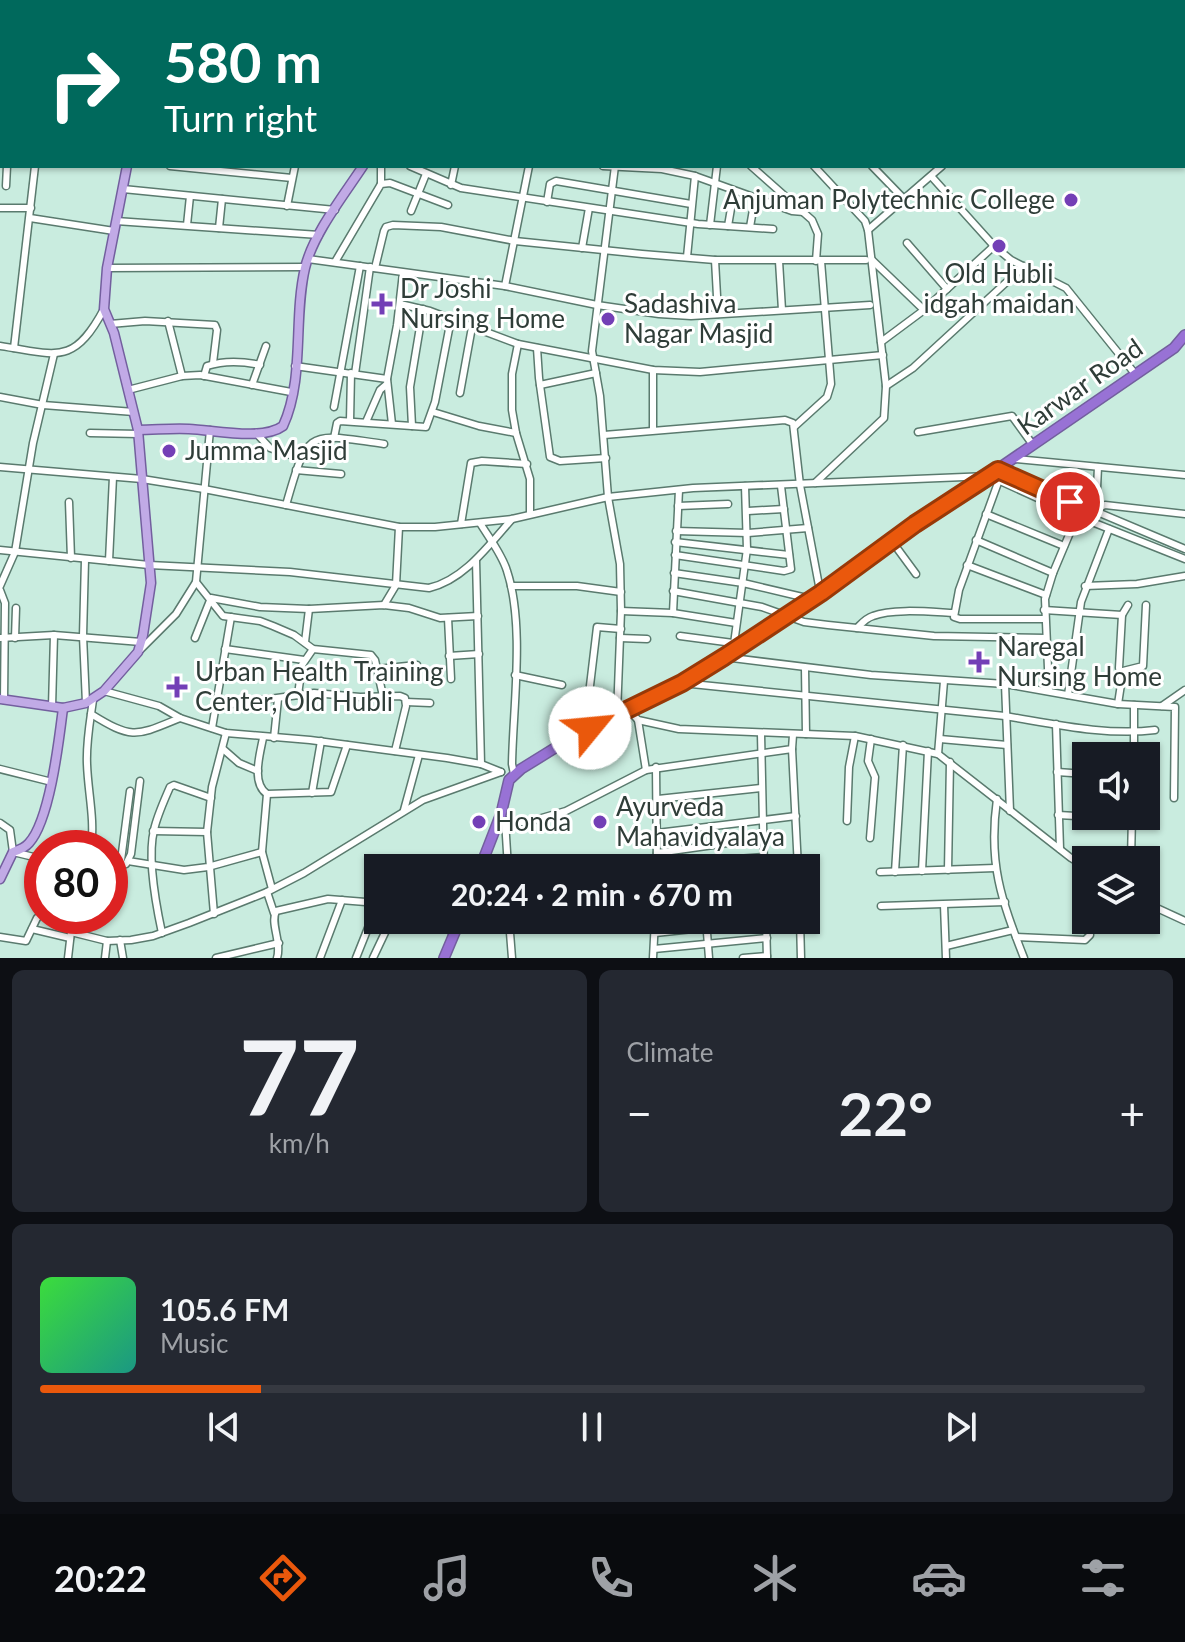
<!DOCTYPE html>
<meta charset="utf-8">
<style>
:root{--surface:#171b24;--page:#242831;--text:#f1f3f6;--muted:#9ea1a6;--line:#363941;--accent:#ea580c}
body{margin:0;font-family:Lato,sans-serif;background:var(--page);color:var(--text);height:100vh;display:flex;flex-direction:column;font-size:30px;white-space:nowrap}
*{box-sizing:border-box;margin:0}
p{font-size:26px;color:var(--muted)}
.icon{flex:none;width:44px;height:44px;fill:none;stroke:currentColor;stroke-width:2;stroke-linecap:round;stroke-linejoin:round}
.map{position:relative;height:958px;overflow:hidden}
.sheet{display:flex;flex-direction:column;gap:12px;padding:12px;background:#0d0f14;flex:1}
.sheet>*{flex:none}
.banner{position:absolute;left:0px;top:0px;width:1186px;height:168px;box-shadow:0 2px 6px #0004;background:#00695c;color:#fff;overflow:hidden}
.buttons{position:absolute;left:1072px;top:742px;display:grid;gap:16px}
.buttons a{display:grid;place-items:center;width:88px;height:88px;border-radius:0px;background:var(--surface);box-shadow:0 2px 6px #0004;font-size:40px}
.speed{position:absolute;left:24px;top:830px;display:flex;gap:16px;font-size:40px;font-weight:700;text-align:center}
.speed>*{display:grid;place-content:center;width:104px;height:104px;border-radius:50%;background:var(--surface);box-shadow:0 2px 6px #0004;line-height:1}
.speed .limit{border:12px solid #d22;background:#fff;color:#111}
.pin{position:absolute;display:grid;place-items:center;width:68px;height:68px;color:#fff;margin:-34px;border:4px solid #fff;border-radius:50%;box-shadow:0 2px 8px #0007}
.me{position:absolute;width:88px;margin:-44px;rotate:62deg;stroke-linejoin:round;filter:drop-shadow(0 0 6px #0008)}
.turn{display:flex;align-items:center;gap:28px;height:168px;padding:0 32px;font-size:36px}
.turn .icon{width:104px;height:104px;stroke-width:2.5}
.turn b{display:block;font-size:56px;line-height:68px}
.big{font-size:60px;font-weight:700;line-height:1.1}
.sheet .tile{flex:1;display:flex;flex-direction:column;justify-content:center;gap:12px;min-width:0;padding:0 28px;border-radius:12px;background:var(--page)}
.sheet .dial{align-items:center;gap:0}
.dial b{font-size:104px;line-height:1}
.song{display:flex;align-items:center;gap:24px}
.cover{width:96px;height:96px;border-radius:12px;background:linear-gradient(135deg,hsl(120 70% 55%),hsl(170 70% 35%))}
.played{height:8px;border-radius:4px;background:linear-gradient(90deg,var(--accent) 20%,var(--line) 20%)}
.keys{display:flex;justify-content:space-around;direction:ltr}
.heat{display:flex;justify-content:space-between;align-items:center;font-size:44px;direction:ltr}
.sheet .tiles{flex:1;display:grid;gap:12px;grid-template-columns:1fr 1fr}
.tile:last-child{grid-column:span 2}
.trip{position:absolute;left:364px;top:854px;width:456px;height:80px;border-radius:0px;background:var(--surface);box-shadow:0 2px 6px #0004;font-weight:700;line-height:80px;text-align:center}
.tabs{display:flex;height:128px;justify-content:space-around;align-items:center;background:#090b0e;color:var(--muted)}
.tabs .icon{width:56px;height:56px}
.tabs .active{color:var(--accent)}
.tabs b{font-size:36px;color:var(--text)}
.map>svg:first-child{display:block}
.lines{fill:none;stroke-linecap:round;stroke-linejoin:round}
.minor-casing{stroke:#5a7a6e;stroke-width:9}
.major-casing{stroke:#735f9e;stroke-width:11}
.highway-casing{stroke:#735f9e;stroke-width:12}
.minor{stroke:#fff;stroke-width:6}
.major{stroke:#c1aae6;stroke-width:8}
.highway{stroke:#9872d5;stroke-width:9}
.route-casing{stroke:#983908;stroke-width:20}
.route{stroke:#ea580c;stroke-width:14}
.poi-dot{fill:#733fb6;stroke:#fff;stroke-width:3}
.labels{text-anchor:middle;stroke-width:6;stroke-linejoin:round;paint-order:stroke}
.poi-label{font-size:26px;fill:#2f3d38;stroke:#fff;text-anchor:start}
.street-label{font-size:26px;fill:#2f3d38;stroke:#fff}
</style>
<div class="map">
<svg width="1185" height="958" viewBox="0 0 1185 958">
<rect width="100%" height="100%" fill="#c9ecdf"/>
<g class="lines">
<defs>
<g id="minor">
<polyline points="88,0 88,2"/>
<polyline points="278,0 289,2"/>
<polyline points="534,0 543,2"/>
<polyline points="653,0 660,2"/>
<polyline points="1115,0 1115,2"/>
<polyline points="23,2 23,0"/>
<polyline points="106,2 106,0"/>
<polyline points="128,2 128,0"/>
<polyline points="352,2 353,0"/>
<polyline points="370,2 371,0"/>
<polyline points="392,2 393,0"/>
<polyline points="416,2 417,0"/>
<polyline points="432,2 433,0"/>
<polyline points="591,2 591,0"/>
<polyline points="633,2 633,0"/>
<polyline points="683,2 684,0"/>
<polyline points="704,2 706,0"/>
<polyline points="748,2 750,0"/>
<polyline points="0,7 2,7"/>
<polyline points="0,26 2,26"/>
<polyline points="0,44 2,44"/>
<polyline points="0,67 2,67"/>
<polyline points="0,108 2,108"/>
<polyline points="0,139 2,139"/>
<polyline points="170,166 292,178"/>
<polyline points="381,166 381,184"/>
<polyline points="410,166 461,188 698,224 773,229"/>
<polyline points="603,166 662,169 695,176 792,211 804,212"/>
<polyline points="615,166 592,351 600,396 608,497 620,564 621,611 617,714"/>
<polyline points="751,166 812,220 818,234 816,261"/>
<polyline points="814,166 865,221 868,230 886,386 884,418 815,483"/>
<polyline points="872,166 904,199"/>
<polyline points="931,176 994,246 1011,260 1066,288 1136,375"/>
<polyline points="451,185 455,166"/>
<polyline points="6,186 7,166"/>
<polyline points="123,189 335,210"/>
<polyline points="547,202 550,184 556,181 691,204"/>
<polyline points="287,206 295,166"/>
<polyline points="0,208 31,208"/>
<polyline points="411,211 426,174"/>
<polyline points="30,218 114,231"/>
<polyline points="116,221 319,235"/>
<polyline points="187,225 190,196"/>
<polyline points="710,225 717,166"/>
<polyline points="728,226 734,191"/>
<polyline points="750,227 755,198"/>
<polyline points="219,228 222,199"/>
<polyline points="868,230 942,166"/>
<polyline points="907,243 947,289"/>
<polyline points="582,248 589,208"/>
<polyline points="687,257 695,176"/>
<polyline points="308,259 505,286 597,305 659,314 691,316 870,305"/>
<polyline points="715,260 718,314"/>
<polyline points="872,260 924,310"/>
<polyline points="779,261 782,310"/>
<polyline points="335,262 381,184 390,183 448,205"/>
<polyline points="107,268 305,267"/>
<polyline points="375,268 384,231 386,227 393,225 441,227 515,241 642,254 715,260 866,260"/>
<polyline points="505,286 529,166"/>
<polyline points="400,304 430,311 518,344 653,370 700,372 883,355"/>
<polyline points="168,321 182,376"/>
<polyline points="110,324 145,321 215,325 217,330 213,363"/>
<polyline points="881,342 924,310 994,246"/>
<polyline points="518,344 512,374 512,410 516,433 530,479 530,514"/>
<path d="M0,346c56,8 73,21 104,-37"/>
<polyline points="14,348 35,166"/>
<polyline points="537,348 539,378 550,457 560,461 606,458"/>
<polyline points="295,366 387,379"/>
<polyline points="653,370 653,430"/>
<polyline points="355,374 370,267"/>
<path d="M204,376l3,-10c18,-6 35,-5 53,-1"/>
<polyline points="252,385 266,346"/>
<polyline points="540,385 596,373"/>
<polyline points="886,386 913,368 1024,266"/>
<polyline points="128,390 182,376 200,375 291,392"/>
<polyline points="460,393 472,327"/>
<polyline points="0,397 43,405 134,412"/>
<polyline points="334,407 360,266"/>
<polyline points="433,412 479,426 516,433"/>
<polyline points="350,421 351,373"/>
<polyline points="366,422 380,390 387,384"/>
<polyline points="392,424 387,379 397,325 403,273"/>
<polyline points="412,426 410,387 423,309"/>
<polyline points="794,427 827,397 831,384 821,261"/>
<polyline points="918,432 1012,416 1033,445"/>
<polyline points="90,433 139,434"/>
<polyline points="256,433 270,448 299,458"/>
<polyline points="604,435 785,420 793,423 800,485 820,591"/>
<polyline points="334,438 337,423 340,421 426,427 435,402 451,319"/>
<polyline points="1015,459 1185,475"/>
<polyline points="0,467 142,479 204,489 399,527 435,527 512,519 608,497 693,488 989,476 1077,516 1185,559"/>
<polyline points="296,470 341,474"/>
<polyline points="998,470 1185,549"/>
<polyline points="999,480 959,590 954,617 960,619 1044,619"/>
<polyline points="69,502 71,558"/>
<path d="M286,505c22,-77 21,-72 98,-61"/>
<polyline points="678,506 728,504"/>
<polyline points="1096,509 1098,467"/>
<polyline points="748,511 784,509"/>
<polyline points="986,514 1064,546"/>
<polyline points="1089,521 1096,509 1105,505 1185,514"/>
<path d="M480,523c9,15 22,31 27,48 18,54 6,136 5,193l2,10"/>
<polyline points="461,524 471,463 482,461 527,464"/>
<polyline points="676,531 748,533 808,528"/>
<polyline points="891,540 916,574"/>
<polyline points="976,540 1053,573"/>
<polyline points="675,542 789,555"/>
<path d="M0,550l149,15 141,7 139,16c35,-8 60,-43 83,-69"/>
<polyline points="675,555 784,571 791,569 781,486"/>
<polyline points="85,560 83,636 86,703"/>
<polyline points="476,560 481,764"/>
<polyline points="109,561 113,477"/>
<polyline points="967,565 1046,595"/>
<polyline points="674,573 743,583 811,599"/>
<polyline points="196,582 223,616 260,621 273,626 294,635 313,649 371,655 375,660 383,696"/>
<polyline points="0,586 15,552 33,443 54,354"/>
<polyline points="511,586 577,586 621,592"/>
<polyline points="1085,586 1137,584 1185,576"/>
<polyline points="0,590 5,603 4,700"/>
<polyline points="673,591 762,607 804,622 828,625 934,636 1046,638"/>
<polyline points="384,605 396,585 399,527"/>
<polyline points="1044,610 1122,615 1128,605"/>
<polyline points="621,611 673,613 736,623"/>
<polyline points="673,613 679,490"/>
<polyline points="448,618 451,679"/>
<path d="M857,628c4,-4 9,-10 16,-12 20,-8 59,-4 81,-3"/>
<polyline points="680,636 733,643"/>
<polyline points="0,638 54,635 141,642"/>
<polyline points="15,638 16,608"/>
<polyline points="195,638 211,598 260,607 309,609 384,605 409,608 440,618 478,616"/>
<polyline points="620,638 647,639"/>
<polyline points="305,642 309,609"/>
<polyline points="225,649 304,660"/>
<polyline points="733,651 747,549 745,486"/>
<polyline points="138,652 176,614 196,582 210,430"/>
<polyline points="449,656 479,654"/>
<polyline points="724,657 871,675 1005,684 1118,704 1175,707 1174,798"/>
<polyline points="805,668 806,734"/>
<polyline points="1119,668 1122,615"/>
<polyline points="377,669 417,665"/>
<polyline points="515,675 562,685"/>
<path d="M682,683l323,33c49,8 101,20 150,14"/>
<polyline points="1005,684 1010,811"/>
<polyline points="104,691 159,706 180,718 226,733 310,740 447,758 481,764 501,772"/>
<polyline points="1049,691 1045,599 1053,573 1077,516"/>
<polyline points="298,695 302,665 313,649"/>
<polyline points="1068,695 1081,602 1109,529"/>
<polyline points="406,702 430,703"/>
<polyline points="1118,704 1123,671 1143,666 1146,605"/>
<polyline points="217,706 314,693 360,697 400,696 405,698 406,706 395,751"/>
<polyline points="1162,706 1185,690"/>
<polyline points="52,707 54,635"/>
<polyline points="628,709 638,720 679,729 855,736 938,754 1071,858 1086,867"/>
<path d="M91,714c42,26 45,22 89,4"/>
<polyline points="638,720 646,770"/>
<polyline points="1056,724 1060,849"/>
<polyline points="212,728 231,617"/>
<polyline points="590,728 595,699 589,694 597,627 621,629"/>
<polyline points="761,734 764,868"/>
<path d="M263,738c-3,16 -12,45 4,56l64,-2 16,-47"/>
<polyline points="274,738 278,699"/>
<polyline points="940,739 1007,745"/>
<polyline points="223,749 239,763 258,771"/>
<polyline points="792,749 798,868"/>
<polyline points="938,754 944,681"/>
<polyline points="1134,756 1134,705"/>
<polyline points="656,767 657,868"/>
<polyline points="0,769 52,782"/>
<polyline points="1057,772 1086,774"/>
<polyline points="312,793 321,741"/>
<polyline points="267,794 262,852 272,889"/>
<polyline points="658,799 761,788"/>
<path d="M997,799c-9,64 4,100 27,159"/>
<polyline points="404,810 419,755"/>
<polyline points="1058,815 1131,819"/>
<polyline points="505,820 508,868"/>
<polyline points="847,821 849,767 855,736"/>
<polyline points="506,822 528,822 566,811 646,770 792,749 793,735"/>
<polyline points="0,823 10,830 13,852 42,859"/>
<polyline points="153,831 207,832"/>
<polyline points="657,833 796,816"/>
<polyline points="870,838 875,777 868,761 871,739"/>
<path d="M91,848c4,-29 -3,-55 -4,-84 -1,-22 3,-42 6,-64"/>
<polyline points="657,853 763,838"/>
<polyline points="1131,860 1132,816"/>
<polyline points="128,861 184,870 208,867 262,852"/>
<polyline points="126,864 131,854 140,781"/>
<polyline points="657,865 764,857"/>
<polyline points="1083,865 1086,895"/>
<polyline points="948,870 950,762"/>
<polyline points="922,871 928,751"/>
<polyline points="880,872 995,868"/>
<polyline points="895,872 903,745"/>
<polyline points="110,889 115,887 120,868 130,791"/>
<polyline points="267,892 274,913"/>
<polyline points="1146,903 1185,921"/>
<polyline points="944,905 946,958"/>
<polyline points="881,906 1005,902"/>
<polyline points="214,914 207,832 212,787 226,733"/>
<polyline points="58,916 78,919"/>
<polyline points="428,920 455,933"/>
<polyline points="509,920 512,958"/>
<polyline points="706,920 709,958"/>
<polyline points="766,920 767,958"/>
<polyline points="800,920 801,958"/>
<polyline points="32,929 70,938"/>
<polyline points="71,932 107,941 131,940 153,936 189,923 267,892 304,873 423,800 501,772"/>
<path d="M162,933c-6,-28 -15,-75 -8,-103 3,-14 10,-29 16,-43l4,-2 37,13"/>
<polyline points="655,933 779,920"/>
<polyline points="0,937 26,941 37,918 42,914"/>
<polyline points="1016,937 1085,940 1090,935 1088,920"/>
<polyline points="120,940 123,958"/>
<polyline points="946,946 1013,930"/>
<polyline points="654,949 767,938"/>
<polyline points="68,958 71,932 81,916"/>
<polyline points="105,958 107,941"/>
<polyline points="216,958 279,943"/>
<path d="M277,958c5,-16 -7,-34 -1,-47l52,-12 50,4"/>
<polyline points="320,958 342,900"/>
<polyline points="356,958 378,903"/>
<polyline points="373,958 391,920"/>
<polyline points="653,958 655,920"/>
<polyline points="743,958 767,956"/>
</g>
<g id="major">
<polyline points="159,2 159,0"/>
<polyline points="462,2 463,0"/>
<path d="M138,430c17,0 34,-2 51,-1 25,1 74,12 94,-3 22,-48 10,-107 22,-158 8,-34 39,-73 58,-102"/>
<polyline points="0,699 63,708 86,703 104,691 138,652 143,635 151,583 138,430 114,333 104,309 107,268 127,166"/>
<path d="M0,879l13,-27c6,-2 12,-4 16,-9 21,-23 30,-103 34,-135"/>
</g>
<g id="highway">
<polyline points="1126,0 1127,2"/>
<polyline points="1141,0 1143,2"/>
<polyline points="1149,0 1150,2"/>
<polyline points="1184,50 1185,52"/>
<polyline points="1184,119 1185,120"/>
<polyline points="480,868 501,814 509,780 521,769 571,738 682,683 724,657 1174,348 1185,335"/>
<polyline points="444,958 460,920"/>
</g>
</defs>
<!-- minor casing -->
<use href="#minor" class="minor-casing"/>
<!-- major casing -->
<use href="#major" class="major-casing"/>
<!-- highway casing -->
<use href="#highway" class="highway-casing"/>
<!-- minor -->
<use href="#minor" class="minor"/>
<!-- major -->
<use href="#major" class="major"/>
<!-- highway -->
<use href="#highway" class="highway"/>
</g>
<g class="lines">
<defs>
<polyline id="route" points="590,728 682,683 724,657 821,593 915,524 998,470 1070,502"/>
</defs>
<!-- route casing -->
<use href="#route" class="route-casing"/>
<!-- route -->
<use href="#route" class="route"/>
</g>
<!-- markers -->
<g class="poi-dot">
<circle cx="1071" cy="200" r="8"/>
<circle cx="999" cy="246" r="8"/>
<path d="M378 292h8v8h8v8h-8v8h-8v-8h-8v-8h8z"/>
<circle cx="608" cy="319" r="8"/>
<circle cx="169" cy="451" r="8"/>
<path d="M975 650h8v8h8v8h-8v8h-8v-8h-8v-8h8z"/>
<path d="M173 675h8v8h8v8h-8v8h-8v-8h-8v-8h8z"/>
<circle cx="479" cy="822" r="8"/>
<circle cx="600" cy="822" r="8"/>
</g>
<g class="labels">
<!-- poi labels -->
<g class="poi-label">
<text x="1055" y="209" text-anchor="end">Anjuman Polytechnic College</text>
<text x="999" y="283" text-anchor="middle">Old Hubli<tspan x="999" dy="30">idgah maidan</tspan></text>
<text x="400" y="298">Dr Joshi<tspan x="400" dy="30">Nursing Home</tspan></text>
<text x="624" y="313">Sadashiva<tspan x="624" dy="30">Nagar Masjid</tspan></text>
<text x="185" y="460">Jumma Masjid</text>
<text x="997" y="656">Naregal<tspan x="997" dy="30">Nursing Home</tspan></text>
<text x="195" y="681">Urban Health Training<tspan x="195" dy="30">Center, Old Hubli</tspan></text>
<text x="616" y="816">Ayurveda<tspan x="616" dy="30">Mahavidyalaya</tspan></text>
<text x="495" y="831">Honda</text>
</g>
<!-- street labels -->
<g class="street-label">
<text transform="translate(1080 387) rotate(-35)" y="9">Karwar Road</text>
</g>
</g>
</svg>
<div class="buttons">
<a><svg class="icon" aria-label="sound" viewBox="0 0 24 24"><path d="M4 9h4l5-4v14l-5-4H4zM17 9q2 3 0 6"/></svg></a>
<a><svg class="icon" aria-label="layers" viewBox="0 0 24 24"><path d="M12 4l9 5-9 5-9-5zM3 14l9 5 9-5"/></svg></a>
</div>
<div class="speed"><div class="limit">80</div></div>
<div class="pin" style="left:1070px;top:502px;background:#d93025"><svg class="icon" aria-label="arrive" viewBox="0 0 24 24"><path d="M6 21V4h12l-3 4 3 4H6"/></svg></div>
<svg class="me" style="left:590px;top:728px" viewBox="-20 -20 40 40"><circle r="19" fill="#fff"/><path d="M0-13L10 11 0 6-10 11z" fill="#ea580c"/></svg>
<div class="trip">20:24 · 2 min · 670 m</div>
<div class="banner">
<div class="turn"><svg class="icon" aria-label="right" viewBox="0 0 24 24"><path d="M7 20v-9h11M14 6l5 5-5 5"/></svg><div><b>580 m</b>Turn right</div></div>
</div>
</div>
<section class="sheet">
<div class="tiles">
<div class="tile dial"><b>77</b><p>km/h</p></div>
<div class="tile"><p>Climate</p>
<div class="heat"><a>−</a><b class="big">22°</b><a>+</a></div>
</div>
<div class="tile">
<div class="song"><i class="cover"></i><div><b>105.6 FM</b><p>Music</p></div></div>
<div class="played"></div>
<div class="keys"><svg class="icon" aria-label="previous" viewBox="0 0 24 24"><path d="M18 5L8 12l10 7zM5 5v14"/></svg><svg class="icon" aria-label="pause" viewBox="0 0 24 24"><path d="M8 5v14M16 5v14"/></svg><svg class="icon" aria-label="next" viewBox="0 0 24 24"><path d="M6 5l10 7-10 7zM19 5v14"/></svg></div>
</div>
</div>
</section>
<nav class="tabs">
<b>20:22</b>
<svg class="icon active" aria-label="directions" viewBox="0 0 24 24"><path d="M12 3l9 9-9 9-9-9zM9 14v-3h6M13 9l2 2-2 2"/></svg>
<svg class="icon" aria-label="music" viewBox="0 0 24 24"><path d="M9 18V5l10-2v13"/><circle cx="6" cy="18" r="3"/><circle cx="16" cy="16" r="3"/></svg>
<svg class="icon" aria-label="phone" viewBox="0 0 24 24"><path d="M5 4h4l2 5-3 2q2 4 5 5l2-3 5 2v4C11 20 4 13 5 4z"/></svg>
<svg class="icon" aria-label="climate" viewBox="0 0 24 24"><path d="M12 3v18M4 7l16 10M4 17L20 7"/></svg>
<svg class="icon" aria-label="car" viewBox="0 0 24 24"><path d="M5 17H2v-5l4-1 3-4h7l3 4 3 1v5h-3M9 17h6M6 11h13"/><circle cx="7" cy="17" r="2"/><circle cx="17" cy="17" r="2"/></svg>
<svg class="icon" aria-label="filters" viewBox="0 0 24 24"><path d="M4 7h16M4 17h16"/><circle cx="9" cy="7" r="2"/><circle cx="15" cy="17" r="2"/></svg>
</nav>
